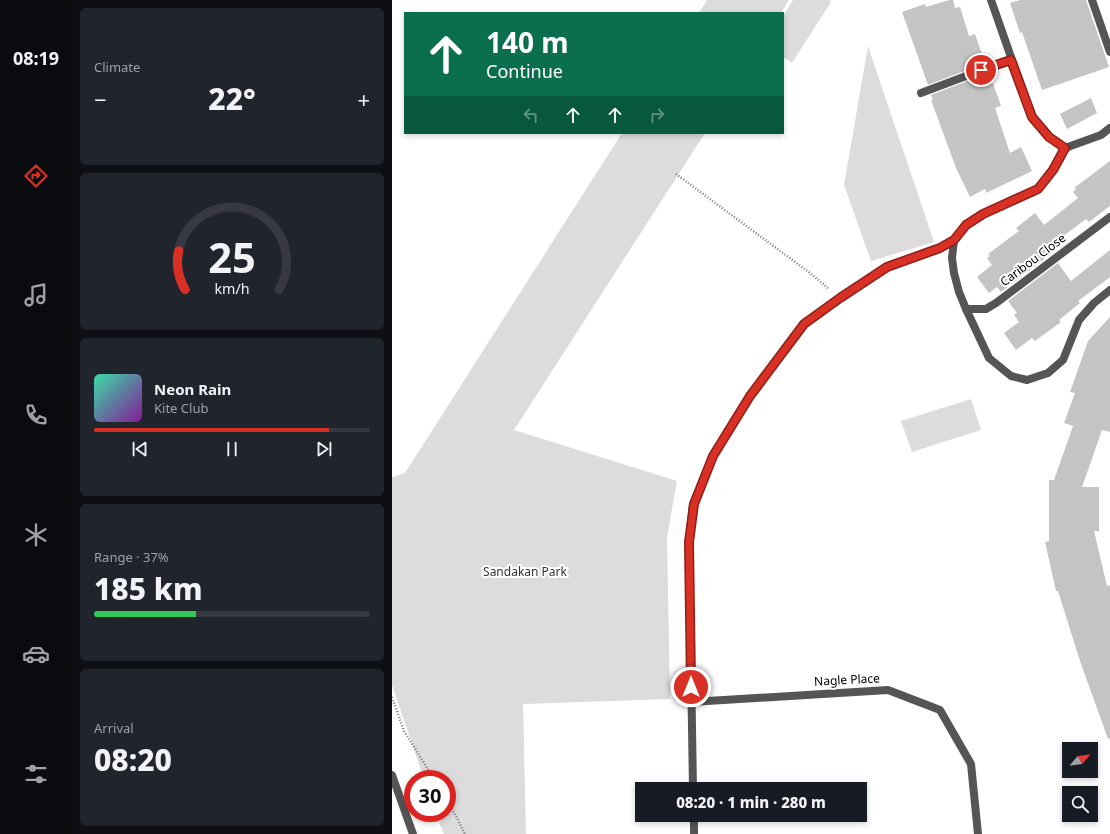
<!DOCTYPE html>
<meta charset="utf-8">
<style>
:root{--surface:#171b24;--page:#20242c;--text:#f1f3f6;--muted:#9ea1a6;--line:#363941;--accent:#d93025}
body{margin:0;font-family:"Noto Sans",sans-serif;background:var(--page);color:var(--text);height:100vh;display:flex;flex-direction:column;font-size:15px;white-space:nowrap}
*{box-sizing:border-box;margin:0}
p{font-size:13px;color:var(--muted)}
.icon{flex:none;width:22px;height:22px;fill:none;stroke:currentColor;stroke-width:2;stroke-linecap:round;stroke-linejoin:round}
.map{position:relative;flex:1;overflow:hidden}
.drawer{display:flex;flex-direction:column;gap:8px;padding:8px;background:#0d0f14;width:320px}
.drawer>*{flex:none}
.hud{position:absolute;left:12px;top:12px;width:380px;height:122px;border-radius:0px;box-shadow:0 2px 6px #0003;background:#0b6e4f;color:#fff;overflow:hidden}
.needle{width:26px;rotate:62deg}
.controls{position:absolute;left:670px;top:742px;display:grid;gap:8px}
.controls a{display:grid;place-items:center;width:36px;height:36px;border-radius:0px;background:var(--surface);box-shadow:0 2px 6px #0003;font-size:20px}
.speed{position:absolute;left:12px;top:770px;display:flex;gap:8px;font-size:20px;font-weight:700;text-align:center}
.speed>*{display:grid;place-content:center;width:52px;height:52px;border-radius:50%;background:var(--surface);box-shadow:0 2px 6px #0003;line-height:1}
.speed .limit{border:6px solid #d22;background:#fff;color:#111}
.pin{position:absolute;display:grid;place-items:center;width:34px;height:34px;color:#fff;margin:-17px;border:2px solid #fff;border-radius:50%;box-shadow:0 1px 4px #0007}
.me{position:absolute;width:44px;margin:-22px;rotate:0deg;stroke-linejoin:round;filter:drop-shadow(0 0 3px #0008)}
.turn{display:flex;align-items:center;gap:14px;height:84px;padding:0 16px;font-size:18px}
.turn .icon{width:52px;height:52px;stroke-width:2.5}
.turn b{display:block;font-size:28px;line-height:34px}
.lanes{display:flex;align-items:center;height:38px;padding:0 16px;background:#0003;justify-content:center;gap:20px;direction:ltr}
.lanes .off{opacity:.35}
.big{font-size:30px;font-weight:800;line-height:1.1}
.drawer .tile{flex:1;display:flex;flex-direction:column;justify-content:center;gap:6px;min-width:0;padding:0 14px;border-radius:6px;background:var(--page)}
.drawer .dial{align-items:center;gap:0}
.dial svg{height:104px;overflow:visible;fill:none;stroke:var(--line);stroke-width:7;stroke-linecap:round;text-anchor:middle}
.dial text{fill:var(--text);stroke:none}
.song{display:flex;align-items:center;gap:12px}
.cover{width:48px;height:48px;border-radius:6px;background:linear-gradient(135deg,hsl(160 70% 55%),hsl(290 70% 35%))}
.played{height:4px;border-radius:2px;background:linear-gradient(90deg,var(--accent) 85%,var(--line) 85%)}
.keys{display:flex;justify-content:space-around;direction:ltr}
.heat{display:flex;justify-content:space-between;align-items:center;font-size:22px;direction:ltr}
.charge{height:6px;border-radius:3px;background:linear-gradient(90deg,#34c759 37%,var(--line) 0)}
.trip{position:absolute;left:243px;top:782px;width:232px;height:40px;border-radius:0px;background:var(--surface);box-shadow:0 2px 6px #0003;font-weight:800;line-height:40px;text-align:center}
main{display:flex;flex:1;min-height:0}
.tab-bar{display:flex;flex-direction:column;width:72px;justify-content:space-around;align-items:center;background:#090b0e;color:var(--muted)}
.tab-bar .icon{width:28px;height:28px}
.tab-bar .on{color:var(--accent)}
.tab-bar b{font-size:18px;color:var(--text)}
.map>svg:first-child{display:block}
.green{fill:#dcdcdc}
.building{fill:#c4c4c4}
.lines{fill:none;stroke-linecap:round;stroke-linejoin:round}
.path{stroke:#777;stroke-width:2.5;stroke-dasharray:1 2;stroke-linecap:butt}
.lane{stroke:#555;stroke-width:8}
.street{stroke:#555;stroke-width:8}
.route-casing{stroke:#8d1f18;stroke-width:10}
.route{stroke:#d93025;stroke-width:7}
.labels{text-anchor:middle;stroke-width:4;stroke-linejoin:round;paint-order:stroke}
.street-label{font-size:12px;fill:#000;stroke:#fff}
.park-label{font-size:12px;fill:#333;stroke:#fff}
</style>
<main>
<nav class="tab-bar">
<b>08:19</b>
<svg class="icon on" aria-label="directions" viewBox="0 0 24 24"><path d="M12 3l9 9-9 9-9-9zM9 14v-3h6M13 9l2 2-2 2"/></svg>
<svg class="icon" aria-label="music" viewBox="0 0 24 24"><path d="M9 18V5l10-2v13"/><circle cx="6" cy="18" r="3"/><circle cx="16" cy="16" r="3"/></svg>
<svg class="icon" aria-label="phone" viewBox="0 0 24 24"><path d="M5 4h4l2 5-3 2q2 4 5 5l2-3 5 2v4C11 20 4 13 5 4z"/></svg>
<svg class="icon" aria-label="climate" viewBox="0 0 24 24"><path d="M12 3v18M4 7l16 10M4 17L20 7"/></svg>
<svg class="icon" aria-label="car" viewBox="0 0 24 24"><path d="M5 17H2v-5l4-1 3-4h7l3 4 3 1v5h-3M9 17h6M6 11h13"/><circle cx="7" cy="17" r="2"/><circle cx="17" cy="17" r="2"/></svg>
<svg class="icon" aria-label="filters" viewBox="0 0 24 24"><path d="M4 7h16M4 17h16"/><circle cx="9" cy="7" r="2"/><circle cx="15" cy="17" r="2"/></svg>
</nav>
<section class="drawer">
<div class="tile"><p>Climate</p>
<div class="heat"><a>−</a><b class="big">22°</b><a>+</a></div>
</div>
<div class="tile dial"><svg viewBox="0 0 100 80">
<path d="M14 69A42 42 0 1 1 86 69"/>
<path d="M14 69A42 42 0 0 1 9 39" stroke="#d93025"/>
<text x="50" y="56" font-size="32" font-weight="700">25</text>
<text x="50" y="72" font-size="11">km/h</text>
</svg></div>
<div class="tile">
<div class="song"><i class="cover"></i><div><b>Neon Rain</b><p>Kite Club</p></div></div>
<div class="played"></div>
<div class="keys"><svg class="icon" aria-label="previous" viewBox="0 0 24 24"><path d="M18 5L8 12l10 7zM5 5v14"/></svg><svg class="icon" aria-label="pause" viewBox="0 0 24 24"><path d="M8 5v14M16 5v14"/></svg><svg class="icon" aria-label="next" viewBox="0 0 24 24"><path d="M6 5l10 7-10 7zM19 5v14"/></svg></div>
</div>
<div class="tile"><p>Range · 37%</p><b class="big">185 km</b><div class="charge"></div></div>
<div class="tile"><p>Arrival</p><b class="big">08:20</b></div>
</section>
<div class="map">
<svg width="718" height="834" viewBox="0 0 718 834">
<rect width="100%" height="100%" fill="#fff"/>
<!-- green -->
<g class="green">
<polygon points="315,0 397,0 389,13 307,13"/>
<polygon points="401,0 437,0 439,2 400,63 391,57 391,16"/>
<polygon points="476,46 542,242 479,261 452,185"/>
<polygon points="230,133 313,133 122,430 285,481 275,537 278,699 131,704 134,834 52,834 43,813 55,813 55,779 32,779 0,685 0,477 13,473"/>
<polygon points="579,399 589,430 520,452 509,421"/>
</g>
<!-- building -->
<g class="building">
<polygon points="557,0 561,0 563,8 568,7 577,36 583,34 593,63 536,85 510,12 533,4 534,7"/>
<polygon points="628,0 694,0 717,67 650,90 630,32 628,33 618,3"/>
<polygon points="596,73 600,83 601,83 609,106 603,108 618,153 629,147 640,171 594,193 593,189 578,197 564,168 539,100 541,100 539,95"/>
<polygon points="699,98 705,113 675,129 668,114"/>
<polygon points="718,161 718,206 697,222 694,219 659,245 661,247 656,250 659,254 609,292 605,287 597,293 585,277 600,265 595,258 598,256 596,254 627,231 624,228 643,213 652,225 686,198 681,192 684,189 682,188"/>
<polygon points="718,250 718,277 686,301 688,303 667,320 669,322 643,341 640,338 624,350 612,333 627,322 622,315 625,313 616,301 666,263 679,281"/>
<polygon points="718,317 718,432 710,430 690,487 707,487 707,531 702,531 715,586 718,585 718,738 716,739 688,661 666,591 664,591 653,542 657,541 657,480 662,480 681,426 672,423 683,393 678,392 696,341"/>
</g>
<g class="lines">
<!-- path -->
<g class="path">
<polyline points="284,174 418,273 437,289"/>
<polyline points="0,697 12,731 42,779"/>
<polyline points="55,801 64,816 73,834"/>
</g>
<!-- lane -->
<g class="lane">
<polyline points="562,240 560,258 562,273 567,292 574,309 597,358 619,376 635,380 656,373 671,360 687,320 702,303 718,290"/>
<polyline points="448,298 495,267 548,248 562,240"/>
<polyline points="574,309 594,309 604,303 718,217"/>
</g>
<!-- street -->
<g class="street">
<polyline points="599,0 640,117 657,137 673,148 709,135 718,128"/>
<polyline points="700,0 718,52"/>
<polyline points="529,93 619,59"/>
<polyline points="562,240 574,225 591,214 646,189 661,169 673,148"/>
<polyline points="299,702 496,690 548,710 579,764 586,834"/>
<polyline points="0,775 21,834"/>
<polyline points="301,789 297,542 301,504 321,456 358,396 412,324 448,298"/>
<polyline points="302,815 302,834"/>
</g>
</g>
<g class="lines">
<defs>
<polyline id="route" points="299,687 297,542 302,504 321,456 358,396 412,324 448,298 495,267 548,248 562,240 574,225 591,214 646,189 661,170 673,148 657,137 640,117 619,60 589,70"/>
</defs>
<!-- route casing -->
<use href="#route" class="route-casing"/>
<!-- route -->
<use href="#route" class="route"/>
</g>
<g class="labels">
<!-- street labels -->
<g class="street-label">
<text transform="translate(641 260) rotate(-37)" y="4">Caribou Close</text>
<text transform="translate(455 680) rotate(-3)" y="4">Nagle Place</text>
</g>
<!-- park labels -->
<g class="park-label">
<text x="133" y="576">Sandakan Park</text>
</g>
</g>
</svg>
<div class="controls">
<a><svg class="needle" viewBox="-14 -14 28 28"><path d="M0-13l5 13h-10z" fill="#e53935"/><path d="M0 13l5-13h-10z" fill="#9ea1a6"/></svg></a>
<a><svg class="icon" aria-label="search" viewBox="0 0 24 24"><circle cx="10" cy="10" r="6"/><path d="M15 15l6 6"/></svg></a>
</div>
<div class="speed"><div class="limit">30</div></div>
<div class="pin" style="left:589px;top:70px;background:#d93025"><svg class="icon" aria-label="arrive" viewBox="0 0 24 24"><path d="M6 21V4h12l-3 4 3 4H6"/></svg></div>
<svg class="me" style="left:299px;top:687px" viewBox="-20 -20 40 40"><circle r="17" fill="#d93025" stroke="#fff" stroke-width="3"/><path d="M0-11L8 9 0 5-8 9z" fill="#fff"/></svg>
<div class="trip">08:20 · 1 min · 280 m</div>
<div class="hud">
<div class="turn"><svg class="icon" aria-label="ahead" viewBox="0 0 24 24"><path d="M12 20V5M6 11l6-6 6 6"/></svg><div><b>140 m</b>Continue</div></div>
<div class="lanes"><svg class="icon off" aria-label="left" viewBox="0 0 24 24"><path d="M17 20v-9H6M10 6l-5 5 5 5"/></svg><svg class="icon" aria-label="ahead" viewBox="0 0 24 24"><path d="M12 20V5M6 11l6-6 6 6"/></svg><svg class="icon" aria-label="ahead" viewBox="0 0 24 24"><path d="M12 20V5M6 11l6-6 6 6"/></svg><svg class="icon off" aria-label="right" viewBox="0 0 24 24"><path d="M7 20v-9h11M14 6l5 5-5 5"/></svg></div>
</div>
</div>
</main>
